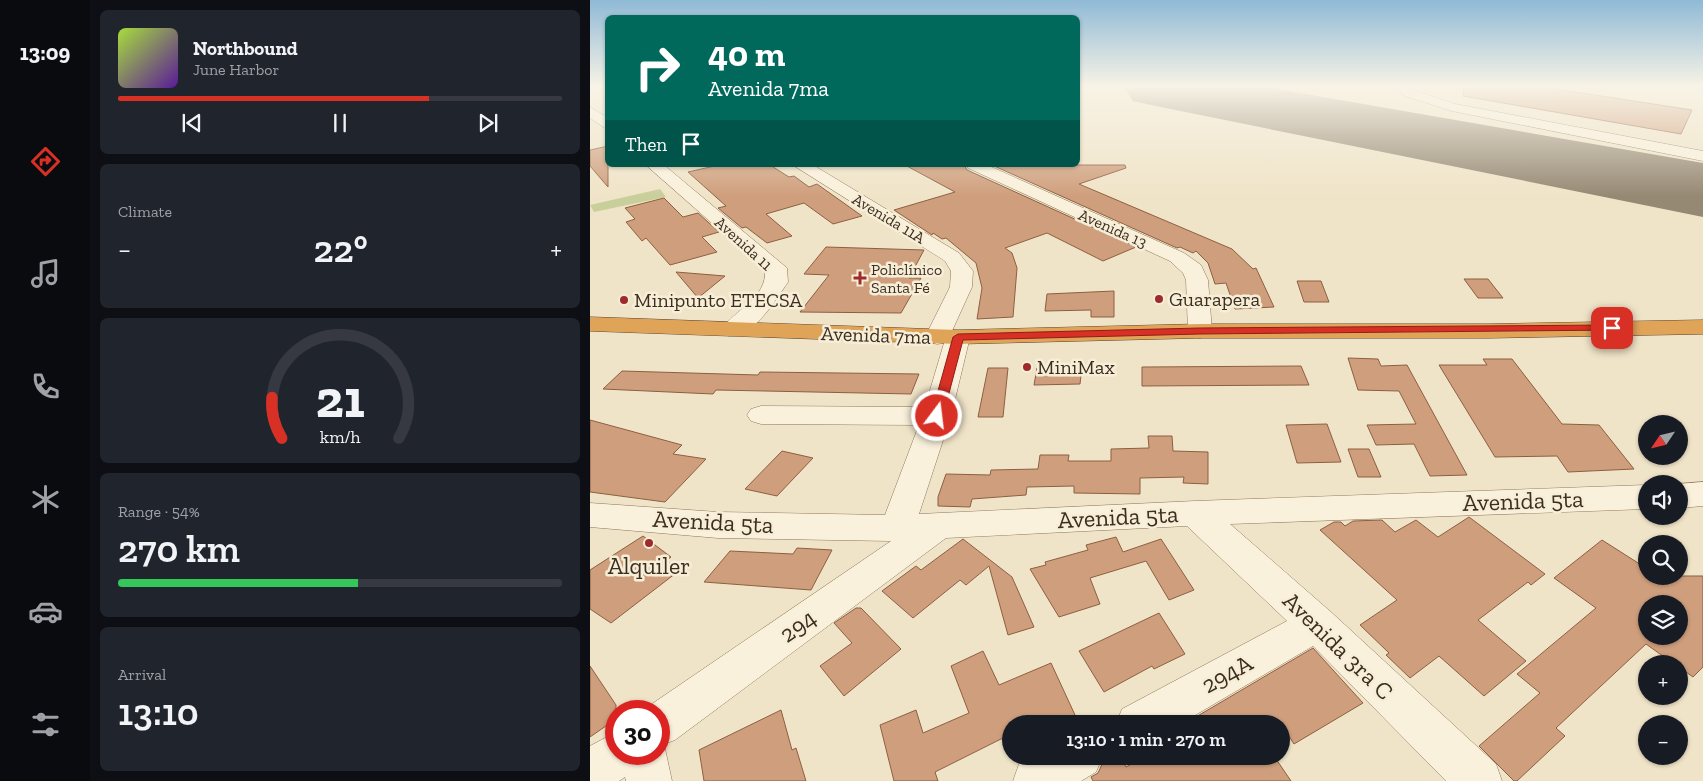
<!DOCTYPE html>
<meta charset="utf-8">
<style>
:root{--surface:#171b24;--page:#20242c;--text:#f1f3f6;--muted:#9ea1a6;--line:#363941;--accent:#d93025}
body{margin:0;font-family:"Zilla Slab",serif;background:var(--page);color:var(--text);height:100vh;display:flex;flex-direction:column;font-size:19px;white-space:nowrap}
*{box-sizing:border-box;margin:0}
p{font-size:16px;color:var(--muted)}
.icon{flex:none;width:28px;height:28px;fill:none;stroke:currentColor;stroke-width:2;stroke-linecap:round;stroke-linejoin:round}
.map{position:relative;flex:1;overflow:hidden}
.drawer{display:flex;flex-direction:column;gap:10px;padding:10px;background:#0d0f14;width:500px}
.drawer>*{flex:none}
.hud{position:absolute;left:15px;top:15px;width:475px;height:152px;border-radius:8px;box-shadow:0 1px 4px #0004;background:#00695c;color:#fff;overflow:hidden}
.needle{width:32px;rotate:235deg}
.controls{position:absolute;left:1048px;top:415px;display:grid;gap:10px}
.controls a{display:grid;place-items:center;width:50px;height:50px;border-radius:50%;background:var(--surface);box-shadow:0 1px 4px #0004;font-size:25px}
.speed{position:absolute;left:15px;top:700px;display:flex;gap:10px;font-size:25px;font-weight:700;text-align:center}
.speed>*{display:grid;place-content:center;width:65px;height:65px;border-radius:50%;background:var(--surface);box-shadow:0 1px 4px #0004;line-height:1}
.speed .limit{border:8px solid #d22;background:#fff;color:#111}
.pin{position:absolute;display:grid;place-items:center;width:42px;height:42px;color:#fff;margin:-21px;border-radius:10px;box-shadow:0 2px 8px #0006}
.me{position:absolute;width:55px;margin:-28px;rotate:15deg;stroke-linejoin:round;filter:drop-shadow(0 0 4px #0008)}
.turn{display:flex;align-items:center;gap:18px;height:105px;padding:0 20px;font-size:22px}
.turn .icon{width:65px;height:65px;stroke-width:2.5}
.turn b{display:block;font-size:35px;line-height:42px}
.then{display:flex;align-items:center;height:48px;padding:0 20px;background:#0003;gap:10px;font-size:19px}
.big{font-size:38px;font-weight:600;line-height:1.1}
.drawer .card{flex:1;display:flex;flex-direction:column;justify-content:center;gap:8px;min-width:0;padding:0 18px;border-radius:8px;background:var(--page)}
.drawer .dial{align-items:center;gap:0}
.dial svg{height:130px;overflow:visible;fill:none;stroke:var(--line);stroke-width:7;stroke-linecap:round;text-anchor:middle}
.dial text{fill:var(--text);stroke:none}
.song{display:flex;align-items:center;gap:15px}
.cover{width:60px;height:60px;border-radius:8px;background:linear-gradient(135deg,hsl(80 70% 55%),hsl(270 70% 35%))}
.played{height:5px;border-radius:2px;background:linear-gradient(90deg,var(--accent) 70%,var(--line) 70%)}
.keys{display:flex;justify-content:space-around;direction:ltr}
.heat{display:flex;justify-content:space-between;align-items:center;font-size:28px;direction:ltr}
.charge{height:8px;border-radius:4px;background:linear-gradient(90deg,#34c759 54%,var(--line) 0)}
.trip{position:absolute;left:412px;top:715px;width:288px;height:50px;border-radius:25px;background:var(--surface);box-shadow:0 1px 4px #0004;font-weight:600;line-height:50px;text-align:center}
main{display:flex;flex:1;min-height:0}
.dock{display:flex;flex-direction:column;width:90px;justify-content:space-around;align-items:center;background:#090b0e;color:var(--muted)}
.dock .icon{width:35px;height:35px}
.dock .selected{color:var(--accent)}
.dock b{font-size:22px;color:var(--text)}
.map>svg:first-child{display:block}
.green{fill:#c9cf9b}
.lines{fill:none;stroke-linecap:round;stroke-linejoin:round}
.runway{fill:#968974;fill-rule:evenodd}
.building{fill:#cf9f7d;stroke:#8d5f41;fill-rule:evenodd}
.minor-casing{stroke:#8d765c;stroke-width:1}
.highway-casing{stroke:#5b4430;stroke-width:1}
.minor{fill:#faf1dc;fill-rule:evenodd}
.highway{fill:#e0a458;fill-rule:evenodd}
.route{fill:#d93025;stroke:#8d1f18}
.poi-dot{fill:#9e2a2b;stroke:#f7eed8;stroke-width:2}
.labels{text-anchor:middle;stroke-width:5;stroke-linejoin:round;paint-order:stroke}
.far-street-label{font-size:16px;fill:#3d2e20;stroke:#f7eed8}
.far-poi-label{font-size:16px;fill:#3d2e20;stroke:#f7eed8;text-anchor:start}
.poi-label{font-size:20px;fill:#3d2e20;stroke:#f7eed8;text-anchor:start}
.street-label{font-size:20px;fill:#3d2e20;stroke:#f7eed8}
.near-street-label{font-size:24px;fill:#3d2e20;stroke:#f7eed8}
.near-poi-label{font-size:24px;fill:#3d2e20;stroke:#f7eed8}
</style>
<main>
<nav class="dock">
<b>13:09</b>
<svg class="icon selected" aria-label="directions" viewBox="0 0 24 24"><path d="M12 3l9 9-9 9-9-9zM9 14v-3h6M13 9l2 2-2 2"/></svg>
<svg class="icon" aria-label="music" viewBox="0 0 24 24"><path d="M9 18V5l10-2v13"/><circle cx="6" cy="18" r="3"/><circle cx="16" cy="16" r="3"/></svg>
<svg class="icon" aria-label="phone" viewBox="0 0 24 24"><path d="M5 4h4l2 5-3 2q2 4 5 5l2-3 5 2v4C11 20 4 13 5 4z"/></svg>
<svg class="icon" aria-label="climate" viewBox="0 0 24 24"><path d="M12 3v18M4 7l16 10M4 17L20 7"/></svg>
<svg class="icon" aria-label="car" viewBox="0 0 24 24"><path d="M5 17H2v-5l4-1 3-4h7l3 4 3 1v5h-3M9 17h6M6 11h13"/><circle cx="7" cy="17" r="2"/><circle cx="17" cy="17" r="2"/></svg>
<svg class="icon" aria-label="filters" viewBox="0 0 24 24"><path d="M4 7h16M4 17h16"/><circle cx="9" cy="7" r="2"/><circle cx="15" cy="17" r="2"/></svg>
</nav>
<section class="drawer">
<div class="card">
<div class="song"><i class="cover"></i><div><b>Northbound</b><p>June Harbor</p></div></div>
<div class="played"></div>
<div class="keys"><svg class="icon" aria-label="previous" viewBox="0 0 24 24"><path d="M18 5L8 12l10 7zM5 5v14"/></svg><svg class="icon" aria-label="pause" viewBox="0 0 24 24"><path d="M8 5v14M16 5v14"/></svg><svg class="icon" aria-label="next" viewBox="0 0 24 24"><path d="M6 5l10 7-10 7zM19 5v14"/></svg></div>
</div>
<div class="card"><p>Climate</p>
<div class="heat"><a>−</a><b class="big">22°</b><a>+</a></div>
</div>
<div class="card dial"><svg viewBox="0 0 100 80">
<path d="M14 69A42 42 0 1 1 86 69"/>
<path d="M14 69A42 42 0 0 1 8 44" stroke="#d93025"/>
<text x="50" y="56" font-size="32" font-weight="700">21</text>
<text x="50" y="72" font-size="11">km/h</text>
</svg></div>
<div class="card"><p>Range · 54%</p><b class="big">270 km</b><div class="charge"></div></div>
<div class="card"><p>Arrival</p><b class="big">13:10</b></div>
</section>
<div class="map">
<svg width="1113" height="781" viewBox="0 0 1113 781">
<rect width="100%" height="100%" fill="#f0e4c8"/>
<!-- green -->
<polygon class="green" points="70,189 76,197 4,212 0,205"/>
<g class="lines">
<!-- runway -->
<polygon class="runway" points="534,87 675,87 1113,163 1113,217 566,106 543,101"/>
</g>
<!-- building -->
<g class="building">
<polygon points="874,87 953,87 1102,110 1091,134 873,96"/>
<polygon points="18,146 18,187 0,166 0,150"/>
<polygon points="129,165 180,165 199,177 204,176 219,187 227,184 272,216 243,224 214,203 176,214 202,236 177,243 156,227 152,228 128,208 136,206 98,172"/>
<polygon points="315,165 374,165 377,170 546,247 513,261 457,233 415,248 422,253 427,268 423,317 387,319 392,288 386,263 356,238 352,239 343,233 342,235 304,210 365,192"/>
<polygon points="402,165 535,165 536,168 489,184 642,249 663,269 666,268 684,307 645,309 636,283 625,284 618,263 606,251 603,253 590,247 587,248"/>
<polygon points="74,198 93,217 108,213 129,232 112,237 127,252 80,265 56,238 52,241 36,222 45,219 35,208"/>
<polygon points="236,247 334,250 319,278 331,278 311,313 210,312 239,275 214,274"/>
<polygon points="86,272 135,276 108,298"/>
<polygon points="874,279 898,279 913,298 888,298"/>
<polygon points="707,281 731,281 739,302 714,302"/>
<polygon points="524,291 524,317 501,317 501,310 455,311 457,294"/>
<polygon points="758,358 788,359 791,366 817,365 877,475 840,476 824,444 786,445 777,425 826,424 809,391 768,390"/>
<polygon points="893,359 922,359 972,424 1009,425 1044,469 978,472 967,456 905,457 849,365 897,365"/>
<polygon points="711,366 719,385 552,386 552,367"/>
<polygon points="492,367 490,384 444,385 447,368"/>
<polygon points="398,368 418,368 413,417 388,417"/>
<polygon points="32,371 168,375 170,372 329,374 321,394 126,390 123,394 13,389"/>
<polygon points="0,420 92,445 83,454 116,459 75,502 0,492"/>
<polygon points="737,424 751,462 707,463 696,425"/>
<polygon points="558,436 582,436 583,451 618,452 618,484 593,483 594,477 550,478 550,494 484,493 484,486 437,487 436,495 382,499 380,507 348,506 348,497 356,474 400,475 401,470 448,469 450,455 479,455 478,461 521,461 521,449 559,448"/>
<polygon points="758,449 779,449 791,477 768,477"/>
<polygon points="192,451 223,458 187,496 155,489"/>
<polygon points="879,517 955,574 941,585 938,582 888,620 936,661 894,696 849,656 820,678 796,655 799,653 770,625 807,600 730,530 744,522 751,522 755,526 763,521 792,520 805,532 826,520 848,537"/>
<polygon points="53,536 81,557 76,561 90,570 21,623 0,609 0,570"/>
<polygon points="526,537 533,552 571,539 604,590 579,600 556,561 500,578 510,604 469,617 440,569 456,565 455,562 498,550 496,545"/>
<polygon points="373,539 422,577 444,627 418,635 399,566 376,585 370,580 323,618 292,591 326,566 331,570"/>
<path d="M1012,540l44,28v8h57v91l-10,10 -14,-10v-3h-5l-28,-20 -90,84 9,8 -48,45h-3l-35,-35 61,-53 -23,-19 79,-66 -42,-30zM1056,604h33v32h-33z"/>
<polygon points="207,548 242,550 221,590 114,582 140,551 203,554"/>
<polygon points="266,608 271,608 311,649 254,696 230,666 262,643 244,623"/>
<polygon points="569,613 595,654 564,669 562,666 514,692 489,651"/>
<polygon points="723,648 773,703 704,744 691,724 594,724"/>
<polygon points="393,651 409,685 461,663 485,715 467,724 421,724 421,734 345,772 348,781 304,781 290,725 326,710 333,733 379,713 361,666"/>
<polygon points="0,666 26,705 26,719 0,737"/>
<polygon points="191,710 202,750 206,748 216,781 114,781 109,750"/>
<polygon points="516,756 530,756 536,767 555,756 684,756 701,781 503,781 501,777 508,773"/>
</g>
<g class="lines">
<defs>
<g id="minor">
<polygon points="806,87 819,87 823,90 865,104 1113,151 1113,161 862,111 815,96"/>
<polygon points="0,107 18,118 18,130 0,118"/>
<path d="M56,165h18l123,103 1,14c-13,19 -37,60 -64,53l-3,-5c14,-21 46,-31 44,-60z"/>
<polygon points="203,165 223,165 369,253 383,271 382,287 362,331 377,332 380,337 361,416 329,514 605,501 1056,485 1056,509 640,524 741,612 906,764 912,781 856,781 723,646 590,724 526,724 532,709 697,621 597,526 356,538 85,740 74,744 82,781 36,781 35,777 29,781 0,781 0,746 26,732 26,754 69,754 69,711 53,710 301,541 128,538 0,527 0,503 128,512 295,515 329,425 171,424 161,421 157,415 161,409 171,406 335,407 354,343 347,344 338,342 335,337 360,287 361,271 355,261"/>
<polygon points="376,165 397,165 594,253 611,265 618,280 622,331 619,336 610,338 601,336 598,331 596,280 593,273 580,261 378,168"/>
<polygon points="1113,482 1113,506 1089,508 1089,484"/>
<polygon points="444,756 513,756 506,772 491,781 423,781 429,764"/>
</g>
<polygon id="highway" points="0,317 368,330 610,324 899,324 1113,320 1113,334 899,338 610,338 368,344 0,331"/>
</defs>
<!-- minor casing -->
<use href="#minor" class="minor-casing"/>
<!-- highway casing -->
<use href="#highway" class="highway-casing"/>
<!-- minor -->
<use href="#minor" class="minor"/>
<!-- highway -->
<use href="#highway" class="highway"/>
</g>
<!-- sky -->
<linearGradient id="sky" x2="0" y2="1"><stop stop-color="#8fbad6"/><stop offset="0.44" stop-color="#f8f3e6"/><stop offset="1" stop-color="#f8f3e6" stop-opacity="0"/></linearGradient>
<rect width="1113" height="196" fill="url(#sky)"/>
<!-- route -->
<polygon class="route" points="1022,325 1026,326 1026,330 610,334 373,340 353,416 347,420 341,416 363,337 368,334 610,328"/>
<!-- markers -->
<g class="poi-dot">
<path d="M267.5 270.5h5v5h5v5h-5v5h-5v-5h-5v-5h5z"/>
<circle cx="569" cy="299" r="5"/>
<circle cx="34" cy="300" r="5"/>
<circle cx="437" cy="367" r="5"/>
<circle cx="59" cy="543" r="5"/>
</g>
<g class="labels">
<!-- far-street labels -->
<g class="far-street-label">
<text transform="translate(299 218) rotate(31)" y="6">Avenida 11A</text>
<text transform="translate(523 228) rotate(24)" y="6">Avenida 13</text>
<text transform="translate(154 243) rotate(42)" y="6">Avenida 11</text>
</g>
<!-- far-poi labels -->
<g class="far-poi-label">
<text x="281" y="275">Policlínico<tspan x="281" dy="18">Santa Fé</tspan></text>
</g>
<!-- poi labels -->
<g class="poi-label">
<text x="579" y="306">Guarapera</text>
<text x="44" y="307">Minipunto ETECSA</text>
<text x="447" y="374">MiniMax</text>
</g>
<!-- street labels -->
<g class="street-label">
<text transform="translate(286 335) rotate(2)" y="7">Avenida 7ma</text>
</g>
<!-- near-street labels -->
<g class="near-street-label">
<text transform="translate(933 501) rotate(-2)" y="8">Avenida 5ta</text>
<text transform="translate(528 517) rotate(-3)" y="8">Avenida 5ta</text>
<text transform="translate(123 522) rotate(3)" y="8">Avenida 5ta</text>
<text transform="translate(208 626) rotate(-35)" y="8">294</text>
<text transform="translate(748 646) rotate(44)" y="8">Avenida 3ra C</text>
<text transform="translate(637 674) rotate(-29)" y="8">294A</text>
</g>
<!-- near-poi labels -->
<g class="near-poi-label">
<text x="59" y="574">Alquiler</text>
</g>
</g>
</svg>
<div class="controls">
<a><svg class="needle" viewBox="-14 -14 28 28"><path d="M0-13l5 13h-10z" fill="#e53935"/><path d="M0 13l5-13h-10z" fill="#9ea1a6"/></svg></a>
<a><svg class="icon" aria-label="sound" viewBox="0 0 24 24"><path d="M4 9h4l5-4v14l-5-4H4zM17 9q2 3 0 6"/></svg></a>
<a><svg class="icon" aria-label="search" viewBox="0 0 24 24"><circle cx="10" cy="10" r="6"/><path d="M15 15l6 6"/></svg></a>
<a><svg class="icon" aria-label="layers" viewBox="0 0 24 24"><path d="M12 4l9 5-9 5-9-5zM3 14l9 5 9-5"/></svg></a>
<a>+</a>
<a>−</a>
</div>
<div class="speed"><div class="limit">30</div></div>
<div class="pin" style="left:1022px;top:328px;background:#d93025"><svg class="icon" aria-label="arrive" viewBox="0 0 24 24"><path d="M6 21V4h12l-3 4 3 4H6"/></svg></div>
<svg class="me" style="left:347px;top:416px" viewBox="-20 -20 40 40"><circle r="17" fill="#d93025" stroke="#fff" stroke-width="3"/><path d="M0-11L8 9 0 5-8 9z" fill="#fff"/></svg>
<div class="trip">13:10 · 1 min · 270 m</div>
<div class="hud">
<div class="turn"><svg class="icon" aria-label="right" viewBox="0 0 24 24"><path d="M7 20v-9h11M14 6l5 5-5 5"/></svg><div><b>40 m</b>Avenida 7ma</div></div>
<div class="then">Then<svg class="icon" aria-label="arrive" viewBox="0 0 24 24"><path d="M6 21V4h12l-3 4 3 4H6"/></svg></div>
</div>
</div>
</main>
